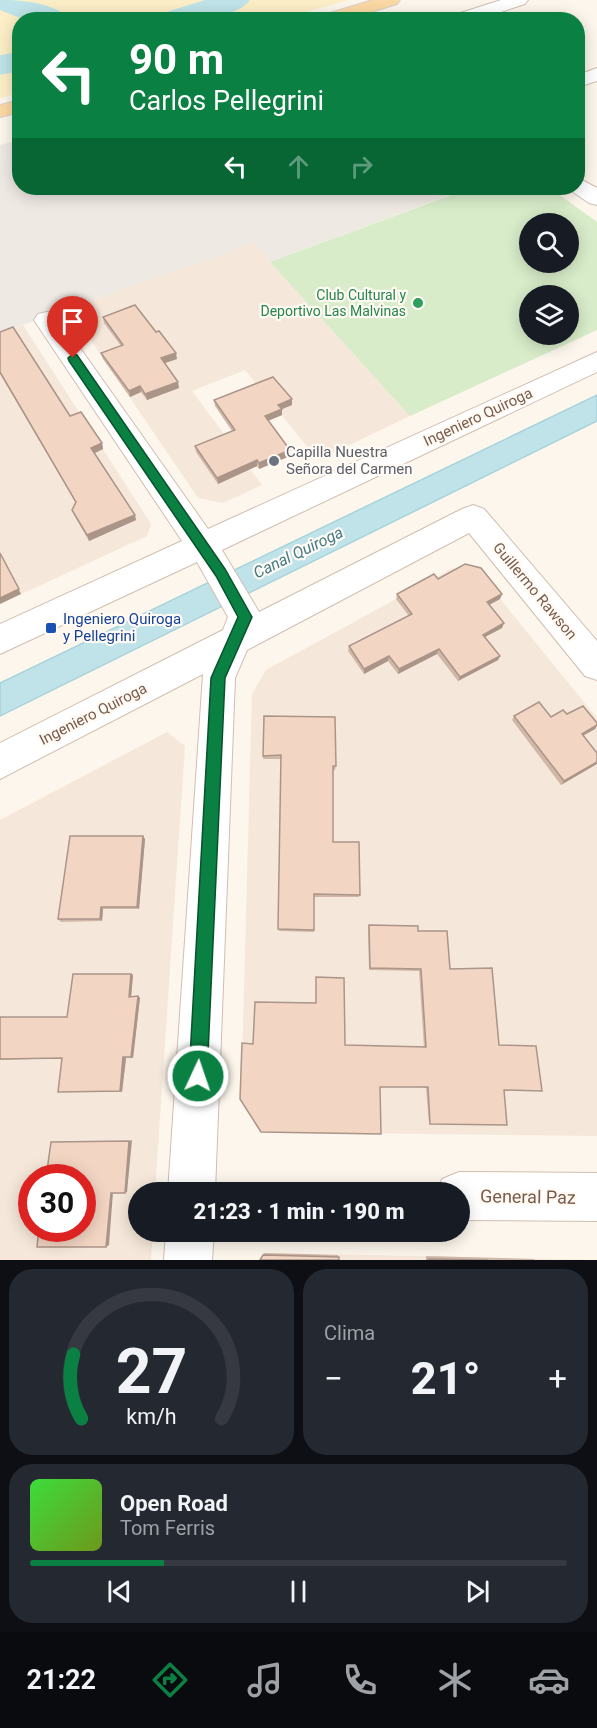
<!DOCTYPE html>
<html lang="es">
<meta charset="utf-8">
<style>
:root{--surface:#171b24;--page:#242831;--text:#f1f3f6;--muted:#9ea1a6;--line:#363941;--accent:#0b8043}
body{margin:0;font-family:Roboto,sans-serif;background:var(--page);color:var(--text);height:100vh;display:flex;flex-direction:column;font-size:22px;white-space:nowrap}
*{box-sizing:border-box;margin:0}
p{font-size:20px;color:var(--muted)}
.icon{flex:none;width:33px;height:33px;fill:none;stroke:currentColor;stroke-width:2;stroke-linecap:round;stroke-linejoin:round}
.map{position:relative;height:1260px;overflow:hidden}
.side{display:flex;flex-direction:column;gap:9px;padding:9px;background:#0d0f14;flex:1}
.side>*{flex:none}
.top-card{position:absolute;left:12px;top:12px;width:573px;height:183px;border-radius:24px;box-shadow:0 3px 15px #0003;background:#0b8043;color:#fff;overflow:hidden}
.tools{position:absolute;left:519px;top:213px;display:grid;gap:12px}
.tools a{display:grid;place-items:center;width:60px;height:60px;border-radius:50%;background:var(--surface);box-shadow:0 3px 15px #0003;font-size:30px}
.speed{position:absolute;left:18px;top:1164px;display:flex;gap:12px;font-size:30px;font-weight:700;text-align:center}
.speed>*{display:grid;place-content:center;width:78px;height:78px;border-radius:50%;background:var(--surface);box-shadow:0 3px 15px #0003;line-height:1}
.speed .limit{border:9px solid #d22;background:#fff;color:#111}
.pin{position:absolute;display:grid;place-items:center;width:51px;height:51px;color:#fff;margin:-62px -26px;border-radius:50% 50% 50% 0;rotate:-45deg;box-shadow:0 0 6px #0007}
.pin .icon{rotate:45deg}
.me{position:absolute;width:66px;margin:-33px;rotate:3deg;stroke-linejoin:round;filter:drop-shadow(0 0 4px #0008)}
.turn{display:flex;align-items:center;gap:21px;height:126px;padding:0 18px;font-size:27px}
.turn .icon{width:78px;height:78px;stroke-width:2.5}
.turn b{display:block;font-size:42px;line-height:51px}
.lanes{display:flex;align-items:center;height:57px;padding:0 18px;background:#0003;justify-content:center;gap:30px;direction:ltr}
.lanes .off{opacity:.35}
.big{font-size:45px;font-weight:800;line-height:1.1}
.side .widget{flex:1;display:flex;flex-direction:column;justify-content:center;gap:9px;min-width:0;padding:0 21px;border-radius:24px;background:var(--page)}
.side .dial{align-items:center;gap:0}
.dial svg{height:156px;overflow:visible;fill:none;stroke:var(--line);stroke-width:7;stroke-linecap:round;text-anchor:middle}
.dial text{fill:var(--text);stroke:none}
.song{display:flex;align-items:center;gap:18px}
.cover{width:72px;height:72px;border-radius:9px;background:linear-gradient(135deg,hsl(120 70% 55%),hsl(80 70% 35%))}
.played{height:6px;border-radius:3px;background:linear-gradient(90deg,var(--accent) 25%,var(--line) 25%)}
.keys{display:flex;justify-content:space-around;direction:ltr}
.heat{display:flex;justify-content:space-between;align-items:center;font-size:33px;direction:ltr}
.side .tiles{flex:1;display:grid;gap:9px;grid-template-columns:1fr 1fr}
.widget:last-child{grid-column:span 2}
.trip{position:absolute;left:128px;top:1182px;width:342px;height:60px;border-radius:30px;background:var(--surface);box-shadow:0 3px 15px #0003;font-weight:800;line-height:60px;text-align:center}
.tab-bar{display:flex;height:96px;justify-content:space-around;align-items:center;background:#090b0e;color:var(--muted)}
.tab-bar .icon{width:42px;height:42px}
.tab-bar .current{color:var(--accent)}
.tab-bar b{font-size:27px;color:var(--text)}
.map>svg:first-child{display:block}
.residential{fill:#f5e8da;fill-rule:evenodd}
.industrial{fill:#efe9e4}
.green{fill:#d8ecc9;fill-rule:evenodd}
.sand{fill:#fcefc7}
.water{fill:#bfe3e8;stroke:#a5d3da;stroke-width:1.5}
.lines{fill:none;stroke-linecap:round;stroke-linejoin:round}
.river{fill:#bfe3e8;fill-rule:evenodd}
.minor-casing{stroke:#d1beb0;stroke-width:2}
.major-casing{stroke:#dad1cd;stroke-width:2}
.minor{fill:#fff;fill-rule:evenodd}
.major{fill:#fbd9a5;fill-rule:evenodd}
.wall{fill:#d1b7a8}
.shaded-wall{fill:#aa9588}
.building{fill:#f3d5c3;stroke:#aa9588;stroke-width:1.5}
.route{fill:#0b8043;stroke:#07532c;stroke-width:1.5}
.leisure-dot{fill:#2e9e5b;stroke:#fffaf3;stroke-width:2}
.worship-dot{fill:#6b7280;stroke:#fffaf3;stroke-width:2}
.transit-dot{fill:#1a4fb4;stroke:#fffaf3;stroke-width:2}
.labels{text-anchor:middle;stroke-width:4.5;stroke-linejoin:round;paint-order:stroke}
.far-leisure-label{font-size:14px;fill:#27864d;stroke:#fffaf3;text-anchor:end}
.street-label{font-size:15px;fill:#7a5c4d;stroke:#fffaf3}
.worship-label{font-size:15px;fill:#5b616d;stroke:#fffaf3;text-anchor:start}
.transit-label{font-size:15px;fill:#164399;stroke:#fffaf3;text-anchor:start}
.water-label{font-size:16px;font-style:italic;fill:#437c86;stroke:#fffaf3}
.near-street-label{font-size:18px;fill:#7a5c4d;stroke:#fffaf3}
</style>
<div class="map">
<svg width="597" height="1260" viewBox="0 0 597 1260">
<rect width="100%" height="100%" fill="#fdf6ec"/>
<!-- residential -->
<g class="residential">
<polygon points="253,243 410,416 318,460 245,370 192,391 262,485 223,503 198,498 69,308"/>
<polygon points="23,325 151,524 147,536 0,604 0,333"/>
<polygon points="453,568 479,573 597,718 597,1136 262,1132 241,1099 252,694 266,670"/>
<path d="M167,732l18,14 -30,446h-17v40h15l-2,28h-151v-440zM32,1178h50v50h-50z"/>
<polygon points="273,1253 597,1260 259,1260"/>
</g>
<!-- industrial -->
<polygon class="industrial" points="19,140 20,188 456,188 460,191 270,262 253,243 0,333 0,145"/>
<!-- green -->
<path class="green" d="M470,188h80l47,34v108l-187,86 -140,-154zM530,224h38v38h-38zM530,296h38v38h-38z"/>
<!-- sand -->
<polygon class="sand" points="0,0 349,0 282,19 20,20 19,93 0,98"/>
<!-- water -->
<polygon class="water" points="597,395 597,421 0,716 0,683"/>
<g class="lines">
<!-- river -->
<g class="river">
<path d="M0,0c19,0 57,2 69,20h-44l-25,-10z"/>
<path d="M205,0h45c-15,21 -70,20 -94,20l4,-6z"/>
<polygon points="20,52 20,71 0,75 0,55"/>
</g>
<defs>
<g id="minor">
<polygon points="501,0 528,0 525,4 476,20 448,20 451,16"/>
<polygon points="597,68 597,81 578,87 578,75"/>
<polygon points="578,178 597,188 597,205 589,203 570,190 569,188 578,188"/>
<polygon points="47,312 56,314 208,529 597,352 597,372 222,550 259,612 462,509 473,505 484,509 597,641 597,680 585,676 469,533 247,650 235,678 215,1192 168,1192 203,674 0,779 0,743 223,630 228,617 197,562 0,654 0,624 182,541 34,320 38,314"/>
<polygon points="459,1172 597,1173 597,1221 459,1220 459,1192 437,1192 442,1179"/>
<polygon points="166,1232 214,1232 212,1260 164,1260"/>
</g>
<g id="major">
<polygon points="373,0 400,0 397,4 346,20 317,20 320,16"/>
<polygon points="20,100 20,112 0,117 0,105"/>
</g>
</defs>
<!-- minor casing -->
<use href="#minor" class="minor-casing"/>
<!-- major casing -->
<use href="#major" class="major-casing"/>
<!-- minor -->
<use href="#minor" class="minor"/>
<!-- major -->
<use href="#major" class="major"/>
</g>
<!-- wall -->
<g class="wall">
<polygon points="103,317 177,359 165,363 179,388 147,400 141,392 130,397 103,359 101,353 121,346 104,323"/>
<polygon points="0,332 70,416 102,443 103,449 94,453 136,520 89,541 74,515 72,510 76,503 0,374"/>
<polygon points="214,400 292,405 282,409 282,415 268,421 290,450 290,456 259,469 257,466 218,484 196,452 195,446 232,431 215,406"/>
<polygon points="438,579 502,594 500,599 489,605 504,623 502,628 485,637 500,656 498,660 458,681 437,654 398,674 388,661 364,674 348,651 349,646 409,616 396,599 397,594"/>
<polygon points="567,714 597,723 597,726 595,729 583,735 597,753 561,785 512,720 514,716 551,717"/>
<polygon points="264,716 336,766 335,770 333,770 333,842 360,895 359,897 314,897 314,932 279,931 281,759 263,759"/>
<polygon points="145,839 139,909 103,909 102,921 61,922 58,919"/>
<polygon points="369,925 418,931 450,969 504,1090 507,1125 429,1123 426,1088 253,1044 315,1003 345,1045 424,1047 419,971 369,970 368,927"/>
<polygon points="131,974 133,975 131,996 138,996 140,998 133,1058 126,1058 122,1092 58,1092 62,1058 0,1060 0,1017 67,1017"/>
<polygon points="264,1253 338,1255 339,1260 259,1260"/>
<polygon points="426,1256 534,1259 535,1260 426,1260"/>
</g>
<!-- shaded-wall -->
<g class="shaded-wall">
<polygon points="176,353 177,359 162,364 161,358"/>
<polygon points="178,382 179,388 147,400 145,394"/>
<polygon points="140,386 141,392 130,397 129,391"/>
<polygon points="292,399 292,405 282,409 282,415 265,422 265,416 278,405"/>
<polygon points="102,443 103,449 93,454 91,448"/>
<polygon points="290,450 290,456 259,469 259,463"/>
<polygon points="257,460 257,466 218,484 217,478"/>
<polygon points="135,515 136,520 89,541 87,535"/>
<polygon points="0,553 21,594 0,604"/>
<polygon points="502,594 500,599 485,607 487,602"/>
<polygon points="504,623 502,628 481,639 483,635"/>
<polygon points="439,649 437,654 398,674 399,669"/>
<polygon points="389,656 388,661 364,674 364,669"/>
<polygon points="500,656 498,660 458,681 460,677"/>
<polygon points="597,725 595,729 579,738 582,734"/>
<polygon points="597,762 597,764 561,785 564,781"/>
<polygon points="143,836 145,839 139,909 137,907"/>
<polygon points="101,907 103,909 102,921 100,919"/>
<polygon points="131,974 133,975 131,998 129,997"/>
<polygon points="138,996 140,998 133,1058 131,1057"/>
<polygon points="123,1057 126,1058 122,1092 120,1091"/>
<polygon points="132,1140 127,1192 125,1193 129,1141"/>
<polygon points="113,1192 109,1245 106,1247 111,1193"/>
</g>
<!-- building -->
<g class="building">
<polygon points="135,305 156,332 159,331 176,353 161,358 178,382 145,394 140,386 129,391 101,353 123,345 103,317"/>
<polygon points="13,327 70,416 81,412 102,443 91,448 135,515 87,535 72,510 76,502 0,372 0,332"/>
<polygon points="273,377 292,399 278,405 282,409 265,416 290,450 259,463 257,460 217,478 195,446 235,430 214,400"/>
<polygon points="0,553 19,589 0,598"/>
<polygon points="465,564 481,568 502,594 487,602 504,623 483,635 500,656 460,677 439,649 399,669 389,656 364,669 349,646 412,614 397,594 434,574 438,579"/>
<polygon points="539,702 551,717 563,710 567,714 583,706 597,723 597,725 582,734 597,753 597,762 564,781 514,716"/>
<polygon points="264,716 335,717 336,766 333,766 333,842 359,842 360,895 314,894 314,930 278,929 281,755 263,756"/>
<polygon points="70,836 143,836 137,907 101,907 100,919 58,919"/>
<polygon points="369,925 418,926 418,931 447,931 450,969 492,968 499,1045 536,1046 542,1091 504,1090 507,1125 430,1124 428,1087 380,1087 381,1134 261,1132 240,1099 242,1043 253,1044 255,1002 316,1003 316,977 344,978 345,1045 426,1047 421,969 370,968"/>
<polygon points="73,974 131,974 129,997 138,996 131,1057 123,1057 120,1091 58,1092 62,1058 0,1059 0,1017 67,1017"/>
<polygon points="129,1141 125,1193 111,1193 106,1247 37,1247 39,1228 82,1228 82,1178 46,1178 51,1142"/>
<polygon points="263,1255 339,1257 339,1260 260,1260"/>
<polygon points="428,1259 488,1260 428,1260"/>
</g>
<!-- route -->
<polygon class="route" points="73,354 77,355 225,569 252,617 225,678 207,1076 204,1082 198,1085 191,1082 189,1076 211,678 238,617 216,576 69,361 68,358"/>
<!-- markers -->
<circle class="leisure-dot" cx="418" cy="303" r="6"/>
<circle class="worship-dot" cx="274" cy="461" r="6"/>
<rect class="transit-dot" x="45" y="622" width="12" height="12" rx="3"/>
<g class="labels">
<!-- far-leisure labels -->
<g class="far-leisure-label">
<text x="406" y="300">Club Cultural y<tspan x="406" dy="16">Deportivo Las Malvinas</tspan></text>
</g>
<!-- street labels -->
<g class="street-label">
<text transform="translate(478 417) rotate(-25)" y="5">Ingeniero Quiroga</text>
<text transform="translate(535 591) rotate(50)" y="5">Guillermo Rawson</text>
<text transform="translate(93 714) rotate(-27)" y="5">Ingeniero Quiroga</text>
</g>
<!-- worship labels -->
<g class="worship-label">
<text x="286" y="457">Capilla Nuestra<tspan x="286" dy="17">Señora del Carmen</tspan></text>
</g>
<!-- transit labels -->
<g class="transit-label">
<text x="63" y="624">Ingeniero Quiroga<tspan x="63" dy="17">y Pellegrini</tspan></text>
</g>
<!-- water labels -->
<g class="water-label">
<text transform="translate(298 552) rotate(-26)" y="6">Canal Quiroga</text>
</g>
<!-- near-street labels -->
<g class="near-street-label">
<text transform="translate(528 1197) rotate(1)" y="6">General Paz</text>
</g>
</g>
</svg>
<div class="tools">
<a><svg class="icon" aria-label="search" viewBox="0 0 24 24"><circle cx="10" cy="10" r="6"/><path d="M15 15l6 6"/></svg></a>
<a><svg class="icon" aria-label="layers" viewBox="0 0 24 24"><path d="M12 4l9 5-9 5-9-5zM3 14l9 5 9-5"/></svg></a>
</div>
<div class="speed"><div class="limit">30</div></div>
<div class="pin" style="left:73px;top:358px;background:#d93025"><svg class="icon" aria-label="arrive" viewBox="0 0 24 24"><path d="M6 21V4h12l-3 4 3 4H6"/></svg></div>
<svg class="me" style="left:198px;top:1076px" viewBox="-20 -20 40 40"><circle r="17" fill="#0b8043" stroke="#fff" stroke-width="3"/><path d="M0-11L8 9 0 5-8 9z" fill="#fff"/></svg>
<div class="trip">21:23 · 1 min · 190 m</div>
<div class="top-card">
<div class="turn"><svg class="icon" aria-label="left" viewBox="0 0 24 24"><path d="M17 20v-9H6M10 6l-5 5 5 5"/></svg><div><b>90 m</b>Carlos Pellegrini</div></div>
<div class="lanes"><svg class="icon" aria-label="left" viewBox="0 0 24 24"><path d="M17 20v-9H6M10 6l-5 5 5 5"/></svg><svg class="icon off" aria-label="ahead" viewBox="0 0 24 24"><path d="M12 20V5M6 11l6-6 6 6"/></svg><svg class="icon off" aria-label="right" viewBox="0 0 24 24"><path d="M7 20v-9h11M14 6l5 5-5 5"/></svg></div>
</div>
</div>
<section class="side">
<div class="tiles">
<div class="widget dial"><svg viewBox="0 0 100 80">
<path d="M14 69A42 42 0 1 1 86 69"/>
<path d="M14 69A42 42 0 0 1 10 36" stroke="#0b8043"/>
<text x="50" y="56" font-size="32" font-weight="700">27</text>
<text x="50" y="72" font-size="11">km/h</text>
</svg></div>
<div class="widget"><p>Clima</p>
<div class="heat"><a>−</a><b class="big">21°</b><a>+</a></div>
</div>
<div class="widget">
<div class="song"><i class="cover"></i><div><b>Open Road</b><p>Tom Ferris</p></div></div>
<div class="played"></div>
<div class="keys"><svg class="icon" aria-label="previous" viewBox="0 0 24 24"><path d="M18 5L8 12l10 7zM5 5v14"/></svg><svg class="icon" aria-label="pause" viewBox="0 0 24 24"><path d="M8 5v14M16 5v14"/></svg><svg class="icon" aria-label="next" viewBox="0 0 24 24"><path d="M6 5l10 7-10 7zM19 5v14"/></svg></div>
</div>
</div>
</section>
<nav class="tab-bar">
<b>21:22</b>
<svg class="icon current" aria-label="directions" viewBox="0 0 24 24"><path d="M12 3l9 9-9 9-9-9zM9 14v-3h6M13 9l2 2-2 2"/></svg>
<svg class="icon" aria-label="music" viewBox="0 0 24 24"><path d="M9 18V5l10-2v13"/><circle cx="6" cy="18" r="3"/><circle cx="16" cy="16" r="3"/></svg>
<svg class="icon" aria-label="phone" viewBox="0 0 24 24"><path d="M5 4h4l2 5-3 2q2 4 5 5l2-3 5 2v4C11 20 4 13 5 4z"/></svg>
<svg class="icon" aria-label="climate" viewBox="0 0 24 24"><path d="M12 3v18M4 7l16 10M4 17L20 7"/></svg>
<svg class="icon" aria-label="car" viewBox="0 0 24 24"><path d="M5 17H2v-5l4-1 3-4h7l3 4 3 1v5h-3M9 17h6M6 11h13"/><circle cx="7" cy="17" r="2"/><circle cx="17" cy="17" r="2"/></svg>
</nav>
